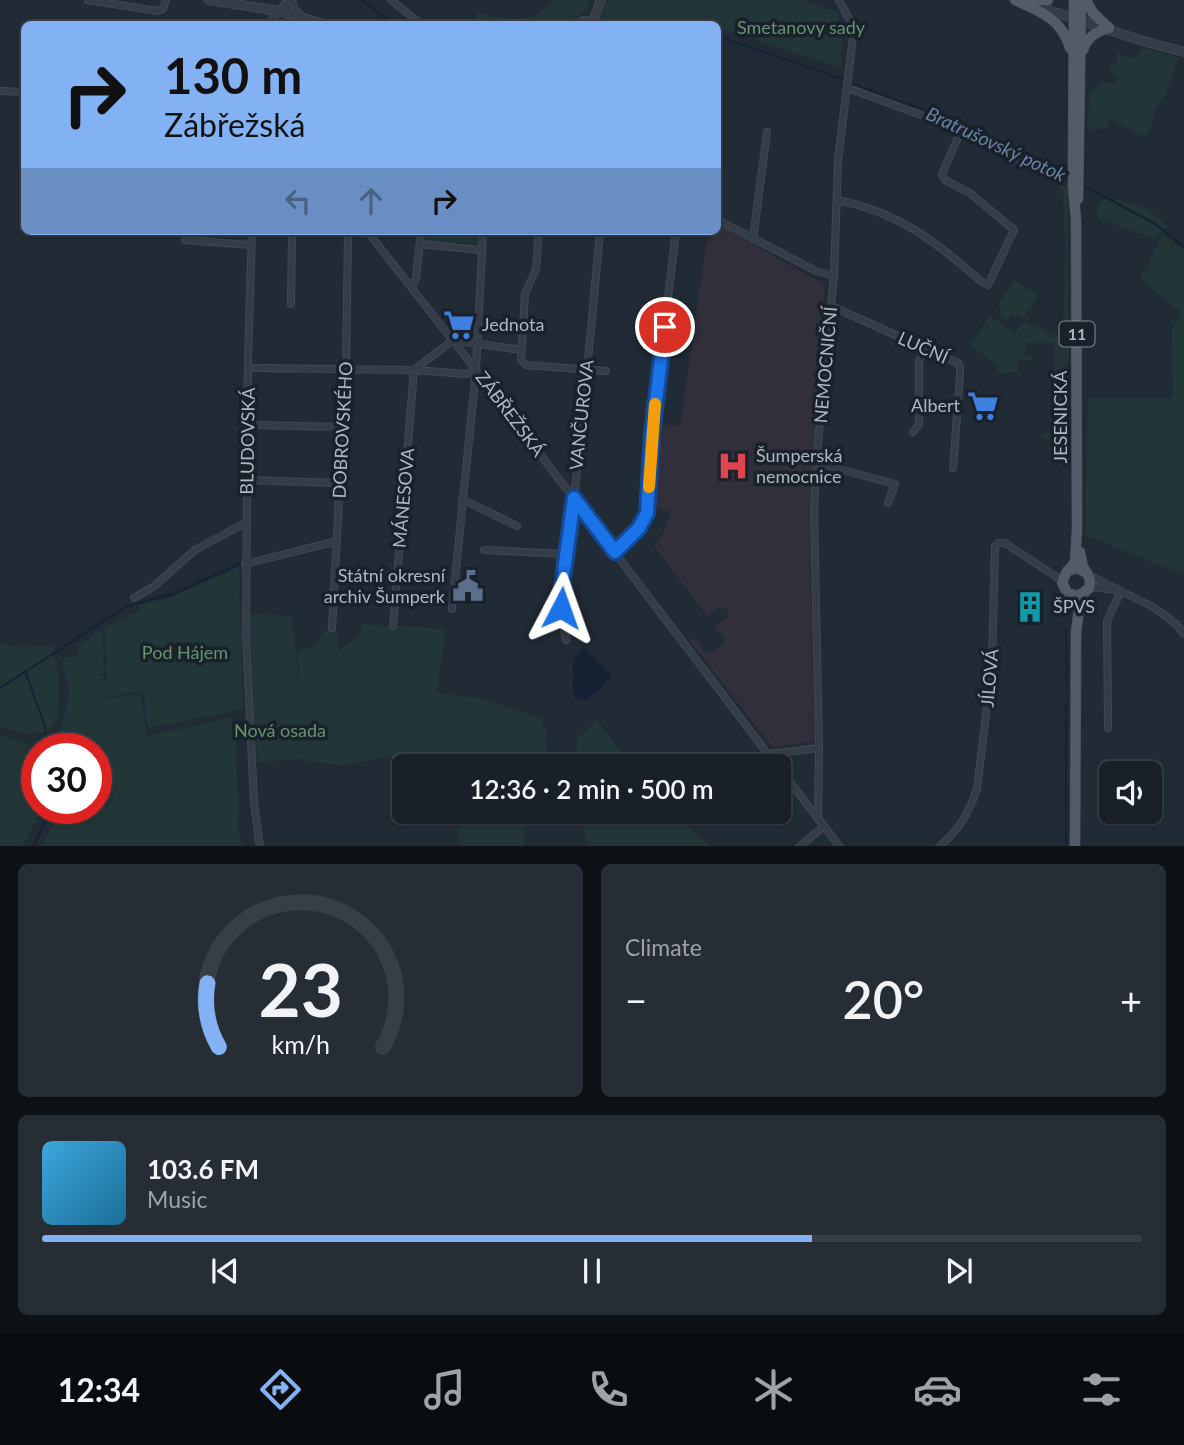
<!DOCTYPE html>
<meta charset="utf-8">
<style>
:root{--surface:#192028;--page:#262d34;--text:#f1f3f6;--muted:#9fa3a8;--line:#373e45;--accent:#83b2f4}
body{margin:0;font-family:Lato,sans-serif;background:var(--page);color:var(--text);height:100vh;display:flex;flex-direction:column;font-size:26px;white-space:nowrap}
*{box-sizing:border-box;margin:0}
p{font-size:23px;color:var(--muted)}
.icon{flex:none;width:38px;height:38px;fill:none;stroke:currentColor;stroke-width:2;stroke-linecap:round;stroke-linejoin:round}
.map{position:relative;height:846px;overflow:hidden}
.panel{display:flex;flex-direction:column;gap:18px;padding:18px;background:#0e1216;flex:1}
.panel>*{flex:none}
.hud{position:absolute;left:21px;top:21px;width:700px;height:214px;border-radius:10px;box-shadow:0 2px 5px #0004,0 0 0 2px var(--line);background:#83b2f4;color:#111;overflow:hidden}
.tools{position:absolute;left:1099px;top:761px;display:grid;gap:14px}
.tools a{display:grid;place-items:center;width:63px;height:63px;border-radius:10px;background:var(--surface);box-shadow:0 2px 5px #0004,0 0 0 2px var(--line);font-size:35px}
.speed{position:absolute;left:21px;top:733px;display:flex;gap:14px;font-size:35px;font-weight:700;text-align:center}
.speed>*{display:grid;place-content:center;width:91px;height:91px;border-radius:50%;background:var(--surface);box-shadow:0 2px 5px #0004,0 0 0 2px var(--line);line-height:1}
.speed .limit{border:10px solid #d22;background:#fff;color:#111}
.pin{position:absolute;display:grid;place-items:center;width:60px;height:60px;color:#fff;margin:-30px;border:4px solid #fff;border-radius:50%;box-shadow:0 2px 7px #0007}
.me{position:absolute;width:77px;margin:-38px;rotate:4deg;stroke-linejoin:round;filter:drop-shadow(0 0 5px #0008)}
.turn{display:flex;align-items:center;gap:24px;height:147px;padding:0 28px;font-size:32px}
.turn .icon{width:91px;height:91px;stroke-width:2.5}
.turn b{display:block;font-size:49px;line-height:60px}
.lanes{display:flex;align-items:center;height:66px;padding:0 28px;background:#0003;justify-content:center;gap:35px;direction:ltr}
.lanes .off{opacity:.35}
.big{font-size:52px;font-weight:600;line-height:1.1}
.panel .widget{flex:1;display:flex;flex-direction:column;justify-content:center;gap:10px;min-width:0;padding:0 24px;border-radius:10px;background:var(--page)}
.panel .dial{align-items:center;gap:0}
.dial svg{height:182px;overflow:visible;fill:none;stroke:var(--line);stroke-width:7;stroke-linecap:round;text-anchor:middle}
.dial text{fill:var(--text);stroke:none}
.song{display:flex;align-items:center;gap:21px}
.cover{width:84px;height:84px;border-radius:10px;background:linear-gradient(135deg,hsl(200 70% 55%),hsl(200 70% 35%))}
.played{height:7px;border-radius:4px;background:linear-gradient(90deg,var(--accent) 70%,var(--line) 70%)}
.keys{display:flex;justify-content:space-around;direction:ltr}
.heat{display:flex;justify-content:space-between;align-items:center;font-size:38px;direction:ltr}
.panel .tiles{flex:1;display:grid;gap:18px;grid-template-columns:1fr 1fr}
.widget:last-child{grid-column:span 2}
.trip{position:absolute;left:392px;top:754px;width:399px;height:70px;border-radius:10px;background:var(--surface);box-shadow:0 2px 5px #0004,0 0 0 2px var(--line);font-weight:600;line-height:70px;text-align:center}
.tab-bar{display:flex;height:112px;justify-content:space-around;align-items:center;background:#0a0d10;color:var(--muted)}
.tab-bar .icon{width:49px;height:49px}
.tab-bar .selected{color:var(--accent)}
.tab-bar b{font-size:32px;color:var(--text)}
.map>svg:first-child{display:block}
.medical{fill:#302f3b}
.green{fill:#223637}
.water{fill:#152233}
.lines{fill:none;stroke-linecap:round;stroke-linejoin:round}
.stream{stroke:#152233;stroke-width:2}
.minor-casing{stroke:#404853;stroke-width:8}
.tertiary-casing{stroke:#404853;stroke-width:10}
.primary-casing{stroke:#404853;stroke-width:11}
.minor{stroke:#343c47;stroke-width:6}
.tertiary{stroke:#343c47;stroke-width:8}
.primary{stroke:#525b67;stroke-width:10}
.route-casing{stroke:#114b97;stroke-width:18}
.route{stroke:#1a73e8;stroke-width:12}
.slow{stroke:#f59e0b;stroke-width:12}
.labels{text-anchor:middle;stroke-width:7;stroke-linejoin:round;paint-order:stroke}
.shield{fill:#19212b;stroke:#818a96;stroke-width:2}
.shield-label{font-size:16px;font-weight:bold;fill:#aeb7c4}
.park-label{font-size:18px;fill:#67936f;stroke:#19212b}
.poi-label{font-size:18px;fill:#aeb7c4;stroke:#19212b;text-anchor:start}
.street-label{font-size:18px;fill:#aeb7c4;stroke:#19212b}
.water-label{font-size:19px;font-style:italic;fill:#6883a2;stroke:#19212b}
</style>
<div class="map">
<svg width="1184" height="847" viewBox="0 0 1184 847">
<rect width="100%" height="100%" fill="#212b36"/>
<!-- medical -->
<polygon class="medical" points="718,224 825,285 809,510 814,741 773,748 690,641 695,637 706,655 723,644 725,639 715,626 729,616 728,611 720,606 707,616 654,546 663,534 671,512 651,506 657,424 680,426 706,246 712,231 718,231"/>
<!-- green -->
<g class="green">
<path d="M553,0h37l-4,10 -19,14h-93l3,-10 2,-1c29,7 53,13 74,-13z"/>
<polygon points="608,0 803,0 837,13 842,31 841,68 718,28 718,24 610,22 600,18"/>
<polygon points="1144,48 1178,57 1166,93 1154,110 1151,128 1145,138 1110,119 1105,128 1090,130 1087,125 1090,95 1100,84 1115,83 1116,75 1111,74 1111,65 1117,65 1117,52 1126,57 1136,58"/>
<polygon points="1052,177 1068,190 1069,354 1060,428 1054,437 1043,438 1043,433 1054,432 1055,343 1026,343 1025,356 1033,356 1033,360 1018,360 1018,372 997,373 997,365 970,345 990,316 1015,333 1024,321 1063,339 1065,242 1063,191"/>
<path d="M1107,197c22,6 47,10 60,31l-12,11 -58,-21 2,-14z"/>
<polygon points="425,231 479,231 478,243 426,241"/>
<polygon points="1163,234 1184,251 1184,575 1085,535 1088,398 1173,398 1172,329 1181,312 1140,279"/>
<polygon points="1014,280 1038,295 1023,319 1017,315 1015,317 1011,315 1008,321 1000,316 1002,311 998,305"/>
<path d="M239,567l4,142 -95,19 -5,-37 -36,6v2l33,-6 7,43 84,-18 5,3 2,108 4,17 -202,1 21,-38 35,-1v-59h-40c3,-19 12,-37 13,-56 0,-12 -8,-23 -6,-34l14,-4 3,-10 21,-15 2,6 1,36 -3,3 4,3 2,12 -2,-63 34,-16v-6l29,-7z"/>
<polygon points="249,614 291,616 301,698 297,653 316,644 325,630 337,629 338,650 359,637 363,624 446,629 436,693 481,698 542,719 541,728 548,729 545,740 549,766 444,766 426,754 402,754 345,765 308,762 307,759 257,762"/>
<polygon points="0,644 17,647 53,646 59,675 58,716 49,732 28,734 0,727"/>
<polygon points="597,720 632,766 575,766 577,739"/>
<polygon points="0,735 44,749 37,749 37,808 42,809 22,846 0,846"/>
<polygon points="458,812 524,812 523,846 462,846 457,834"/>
<polygon points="578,812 671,812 710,846 588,846"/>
</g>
<!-- water -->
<path class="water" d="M584,647l28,28 -15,17 -13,9 -9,-3c-3,-17 -6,-41 9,-51z"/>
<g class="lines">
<!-- stream -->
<g class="stream">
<polyline points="362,0 393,24"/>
<polyline points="718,36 845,80"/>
<polyline points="850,83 958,122 1069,179"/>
<polyline points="1084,186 1154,223 1184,247"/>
<polyline points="1066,630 1067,686"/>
<polyline points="26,673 45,727 48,749"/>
<polyline points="0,688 127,606 176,593 243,562"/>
<polyline points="33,847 51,808"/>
<polyline points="1066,847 1066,705"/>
</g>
<defs>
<g id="minor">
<polyline points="88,0 158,11 163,9 166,0"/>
<polyline points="292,0 294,9 302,16"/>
<polyline points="391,0 421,24"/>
<polyline points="268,24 288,0"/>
<polyline points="575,24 583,20 593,21"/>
<polyline points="848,88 948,125 1053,176"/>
<polyline points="0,91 24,92"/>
<path d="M837,200c62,12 99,42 145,82l6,3 26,-55 -44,-37 -25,-13 -3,-6 19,-43"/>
<polyline points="718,220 816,271 834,276"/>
<polyline points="252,231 248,357 246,636 254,803 260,847"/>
<polyline points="367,231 476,370 777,766"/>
<polyline points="539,231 536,269 525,294 521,360 526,365 606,371"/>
<polyline points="753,239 767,132"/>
<polyline points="185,240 251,245"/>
<polyline points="420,244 481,250"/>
<polyline points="412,287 416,278 421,231"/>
<polyline points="291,304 292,231"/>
<polyline points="831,306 958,363 960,367 960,377 953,468"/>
<polyline points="249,368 414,370 453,340 521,350"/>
<polyline points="249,425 343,427"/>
<polyline points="913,432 919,425 919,361 925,349"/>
<polyline points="816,463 895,484 888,503"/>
<polyline points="247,480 340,483"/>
<polyline points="462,499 517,526"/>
<polyline points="484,550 566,554"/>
<polyline points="615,552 639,528 647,513 652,433 676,231"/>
<polyline points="245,564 337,541"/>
<polyline points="1089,575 1155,608 1177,625 1184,634"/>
<polyline points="1088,591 1094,587 1114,590"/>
<polyline points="134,598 153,587 195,550 247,522"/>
<polyline points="452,609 476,370 483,231"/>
<polyline points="393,626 414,370 467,374 476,370"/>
<polyline points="332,628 346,369 348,231"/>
<path d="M566,640c-12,-47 2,-96 8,-143 10,-89 18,-177 26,-266"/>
<polyline points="1108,728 1107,621 1121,591"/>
<polyline points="768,754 819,748"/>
<polyline points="779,768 840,847"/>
<polyline points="818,819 819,748 814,511 816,463 834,276 838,160 853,37 852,24 839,0"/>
<polyline points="799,847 823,827"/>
<path d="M939,847c20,-17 30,-34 38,-58l15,-124 3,-119 3,-3h7l52,34 5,7"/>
</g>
<g id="tertiary">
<polyline points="209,0 278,11 324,24"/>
<polyline points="1036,6 1143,41 1184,52"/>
<polyline points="592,24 601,0"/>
</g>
<g id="primary">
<path d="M1015,0c25,11 47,19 55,48"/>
<polyline points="1021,0 1048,0"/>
<polyline points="1086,0 1093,13 1109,28"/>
<path d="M1083,50c4,-13 13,-19 26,-22"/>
<polyline points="1078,199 1081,0"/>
<path d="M1080,552l3,15c4,7 9,11 6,21l-10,8 -12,-3 -5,-11 5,-11 10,-3 10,5"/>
<polyline points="1070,569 1075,562 1077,530 1076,220 1073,186 1074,0"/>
<polyline points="1075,847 1076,632 1080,602 1084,594"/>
</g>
</defs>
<!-- minor casing -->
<use href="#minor" class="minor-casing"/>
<!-- tertiary casing -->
<use href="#tertiary" class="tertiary-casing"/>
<!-- primary casing -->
<use href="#primary" class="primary-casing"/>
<!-- minor -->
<use href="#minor" class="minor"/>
<!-- tertiary -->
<use href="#tertiary" class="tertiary"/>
<!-- primary -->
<use href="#primary" class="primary"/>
</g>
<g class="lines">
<defs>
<polyline id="route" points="561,608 561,593 574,498 615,552 639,528 647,513 652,433 665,327"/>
</defs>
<!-- route casing -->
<use href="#route" class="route-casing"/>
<!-- route -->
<use href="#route" class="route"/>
<!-- slow -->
<polyline class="slow" points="649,487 655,404"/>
</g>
<!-- icons -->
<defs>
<symbol id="supermarket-bare" viewBox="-9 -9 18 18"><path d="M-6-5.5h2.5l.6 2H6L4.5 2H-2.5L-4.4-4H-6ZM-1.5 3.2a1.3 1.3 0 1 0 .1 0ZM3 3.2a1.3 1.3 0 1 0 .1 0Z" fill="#3f7fe0" stroke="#19212b" stroke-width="2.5" paint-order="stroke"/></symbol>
<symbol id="hospital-bare" viewBox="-9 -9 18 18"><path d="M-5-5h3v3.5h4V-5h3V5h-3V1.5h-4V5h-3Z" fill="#e0444e" stroke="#19212b" stroke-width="2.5" paint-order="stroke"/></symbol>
<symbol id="civic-bare" viewBox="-9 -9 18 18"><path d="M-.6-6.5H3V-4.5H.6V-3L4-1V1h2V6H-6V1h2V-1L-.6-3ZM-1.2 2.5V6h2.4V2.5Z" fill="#5c6f8a" stroke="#19212b" stroke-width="2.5" paint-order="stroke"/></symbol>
<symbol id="building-bare" viewBox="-9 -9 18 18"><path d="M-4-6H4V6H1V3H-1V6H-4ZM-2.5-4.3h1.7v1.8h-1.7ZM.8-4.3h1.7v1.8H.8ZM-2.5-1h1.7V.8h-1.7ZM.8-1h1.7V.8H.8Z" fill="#0f9aa8" stroke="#19212b" stroke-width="2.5" paint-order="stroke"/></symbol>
</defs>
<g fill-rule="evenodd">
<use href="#supermarket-bare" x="437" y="303" width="44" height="44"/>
<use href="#supermarket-bare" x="961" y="384" width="44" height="44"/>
<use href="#hospital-bare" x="711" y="444" width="44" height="44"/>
<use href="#civic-bare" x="446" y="564" width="44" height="44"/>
<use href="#building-bare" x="1008" y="585" width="44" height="44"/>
</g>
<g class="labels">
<!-- shield labels -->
<rect class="shield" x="1059.5" y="321.5" width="35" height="25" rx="5"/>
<g class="shield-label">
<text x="1077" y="340">11</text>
</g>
<!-- park labels -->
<g class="park-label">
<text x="801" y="34">Smetanovy sady</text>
<text x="185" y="659">Pod Hájem</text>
<text x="280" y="737">Nová osada</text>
</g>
<!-- poi labels -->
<g class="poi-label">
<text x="482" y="331">Jednota</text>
<text x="960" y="412" text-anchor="end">Albert</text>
<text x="756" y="462">Šumperská<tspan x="756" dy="21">nemocnice</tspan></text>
<text x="445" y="582" text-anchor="end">Státní okresní<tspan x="445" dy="21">archiv Šumperk</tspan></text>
<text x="1053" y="613">ŠPVS</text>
</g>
<!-- street labels -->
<g class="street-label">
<text transform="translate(923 348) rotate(24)" y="6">LUČNÍ</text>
<text transform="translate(826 365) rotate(-85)" y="6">NEMOCNIČNÍ</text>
<text transform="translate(510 414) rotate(53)" y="6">ZÁBŘEŽSKÁ</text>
<text transform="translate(582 415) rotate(-84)" y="6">VANČUROVA</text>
<text transform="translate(1061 417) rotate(-90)" y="6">JESENICKÁ</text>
<text transform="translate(343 430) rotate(-87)" y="6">DOBROVSKÉHO</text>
<text transform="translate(248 441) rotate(-89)" y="6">BLUDOVSKÁ</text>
<text transform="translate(404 498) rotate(-85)" y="6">MÁNESOVA</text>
<text transform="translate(990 678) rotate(-85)" y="6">JÍLOVÁ</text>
</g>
<!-- water labels -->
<g class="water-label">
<text transform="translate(996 144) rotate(25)" y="7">Bratrušovský potok</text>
</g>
</g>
</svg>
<div class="tools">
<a><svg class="icon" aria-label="sound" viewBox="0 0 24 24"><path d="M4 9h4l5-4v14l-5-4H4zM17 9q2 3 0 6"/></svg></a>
</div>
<div class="speed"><div class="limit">30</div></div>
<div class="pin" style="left:665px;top:327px;background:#d93025"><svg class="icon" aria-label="arrive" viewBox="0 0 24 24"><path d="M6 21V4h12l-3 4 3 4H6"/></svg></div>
<svg class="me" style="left:561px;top:608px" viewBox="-20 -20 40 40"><path d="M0-17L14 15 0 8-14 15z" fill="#1a73e8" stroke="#fff" stroke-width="4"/></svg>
<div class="trip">12:36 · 2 min · 500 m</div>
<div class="hud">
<div class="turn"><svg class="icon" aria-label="right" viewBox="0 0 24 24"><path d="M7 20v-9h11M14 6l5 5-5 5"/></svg><div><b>130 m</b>Zábřežská</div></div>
<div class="lanes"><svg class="icon off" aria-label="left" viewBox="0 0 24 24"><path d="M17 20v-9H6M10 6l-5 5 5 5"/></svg><svg class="icon off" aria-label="ahead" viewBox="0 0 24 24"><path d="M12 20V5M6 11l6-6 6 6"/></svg><svg class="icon" aria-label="right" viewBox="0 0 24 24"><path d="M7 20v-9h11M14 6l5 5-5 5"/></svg></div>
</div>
</div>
<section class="panel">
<div class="tiles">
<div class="widget dial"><svg viewBox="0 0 100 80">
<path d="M14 69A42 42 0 1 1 86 69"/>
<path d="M14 69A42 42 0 0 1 9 41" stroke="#83b2f4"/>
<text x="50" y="56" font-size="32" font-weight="700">23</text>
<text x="50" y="72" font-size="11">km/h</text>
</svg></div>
<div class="widget"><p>Climate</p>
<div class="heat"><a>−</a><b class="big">20°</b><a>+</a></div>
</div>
<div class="widget">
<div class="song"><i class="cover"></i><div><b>103.6 FM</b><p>Music</p></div></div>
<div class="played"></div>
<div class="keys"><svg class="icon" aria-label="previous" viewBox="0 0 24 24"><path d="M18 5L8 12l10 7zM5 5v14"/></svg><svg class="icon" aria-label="pause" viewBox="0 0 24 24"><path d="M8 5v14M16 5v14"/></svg><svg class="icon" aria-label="next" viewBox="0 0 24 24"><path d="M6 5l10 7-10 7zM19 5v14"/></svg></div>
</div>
</div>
</section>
<nav class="tab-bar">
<b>12:34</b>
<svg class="icon selected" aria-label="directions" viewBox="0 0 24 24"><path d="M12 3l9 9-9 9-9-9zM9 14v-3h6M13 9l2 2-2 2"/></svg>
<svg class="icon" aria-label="music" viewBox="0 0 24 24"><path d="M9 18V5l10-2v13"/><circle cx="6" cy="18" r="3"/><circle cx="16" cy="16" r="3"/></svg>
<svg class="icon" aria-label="phone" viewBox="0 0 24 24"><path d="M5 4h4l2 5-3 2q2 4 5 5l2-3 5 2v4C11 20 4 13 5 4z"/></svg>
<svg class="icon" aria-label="climate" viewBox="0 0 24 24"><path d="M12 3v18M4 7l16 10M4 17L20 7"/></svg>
<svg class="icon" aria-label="car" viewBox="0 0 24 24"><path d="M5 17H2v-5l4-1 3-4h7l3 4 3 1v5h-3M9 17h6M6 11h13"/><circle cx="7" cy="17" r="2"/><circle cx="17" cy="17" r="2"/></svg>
<svg class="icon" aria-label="filters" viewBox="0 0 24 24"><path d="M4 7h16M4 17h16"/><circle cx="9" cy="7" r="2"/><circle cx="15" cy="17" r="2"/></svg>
</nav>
